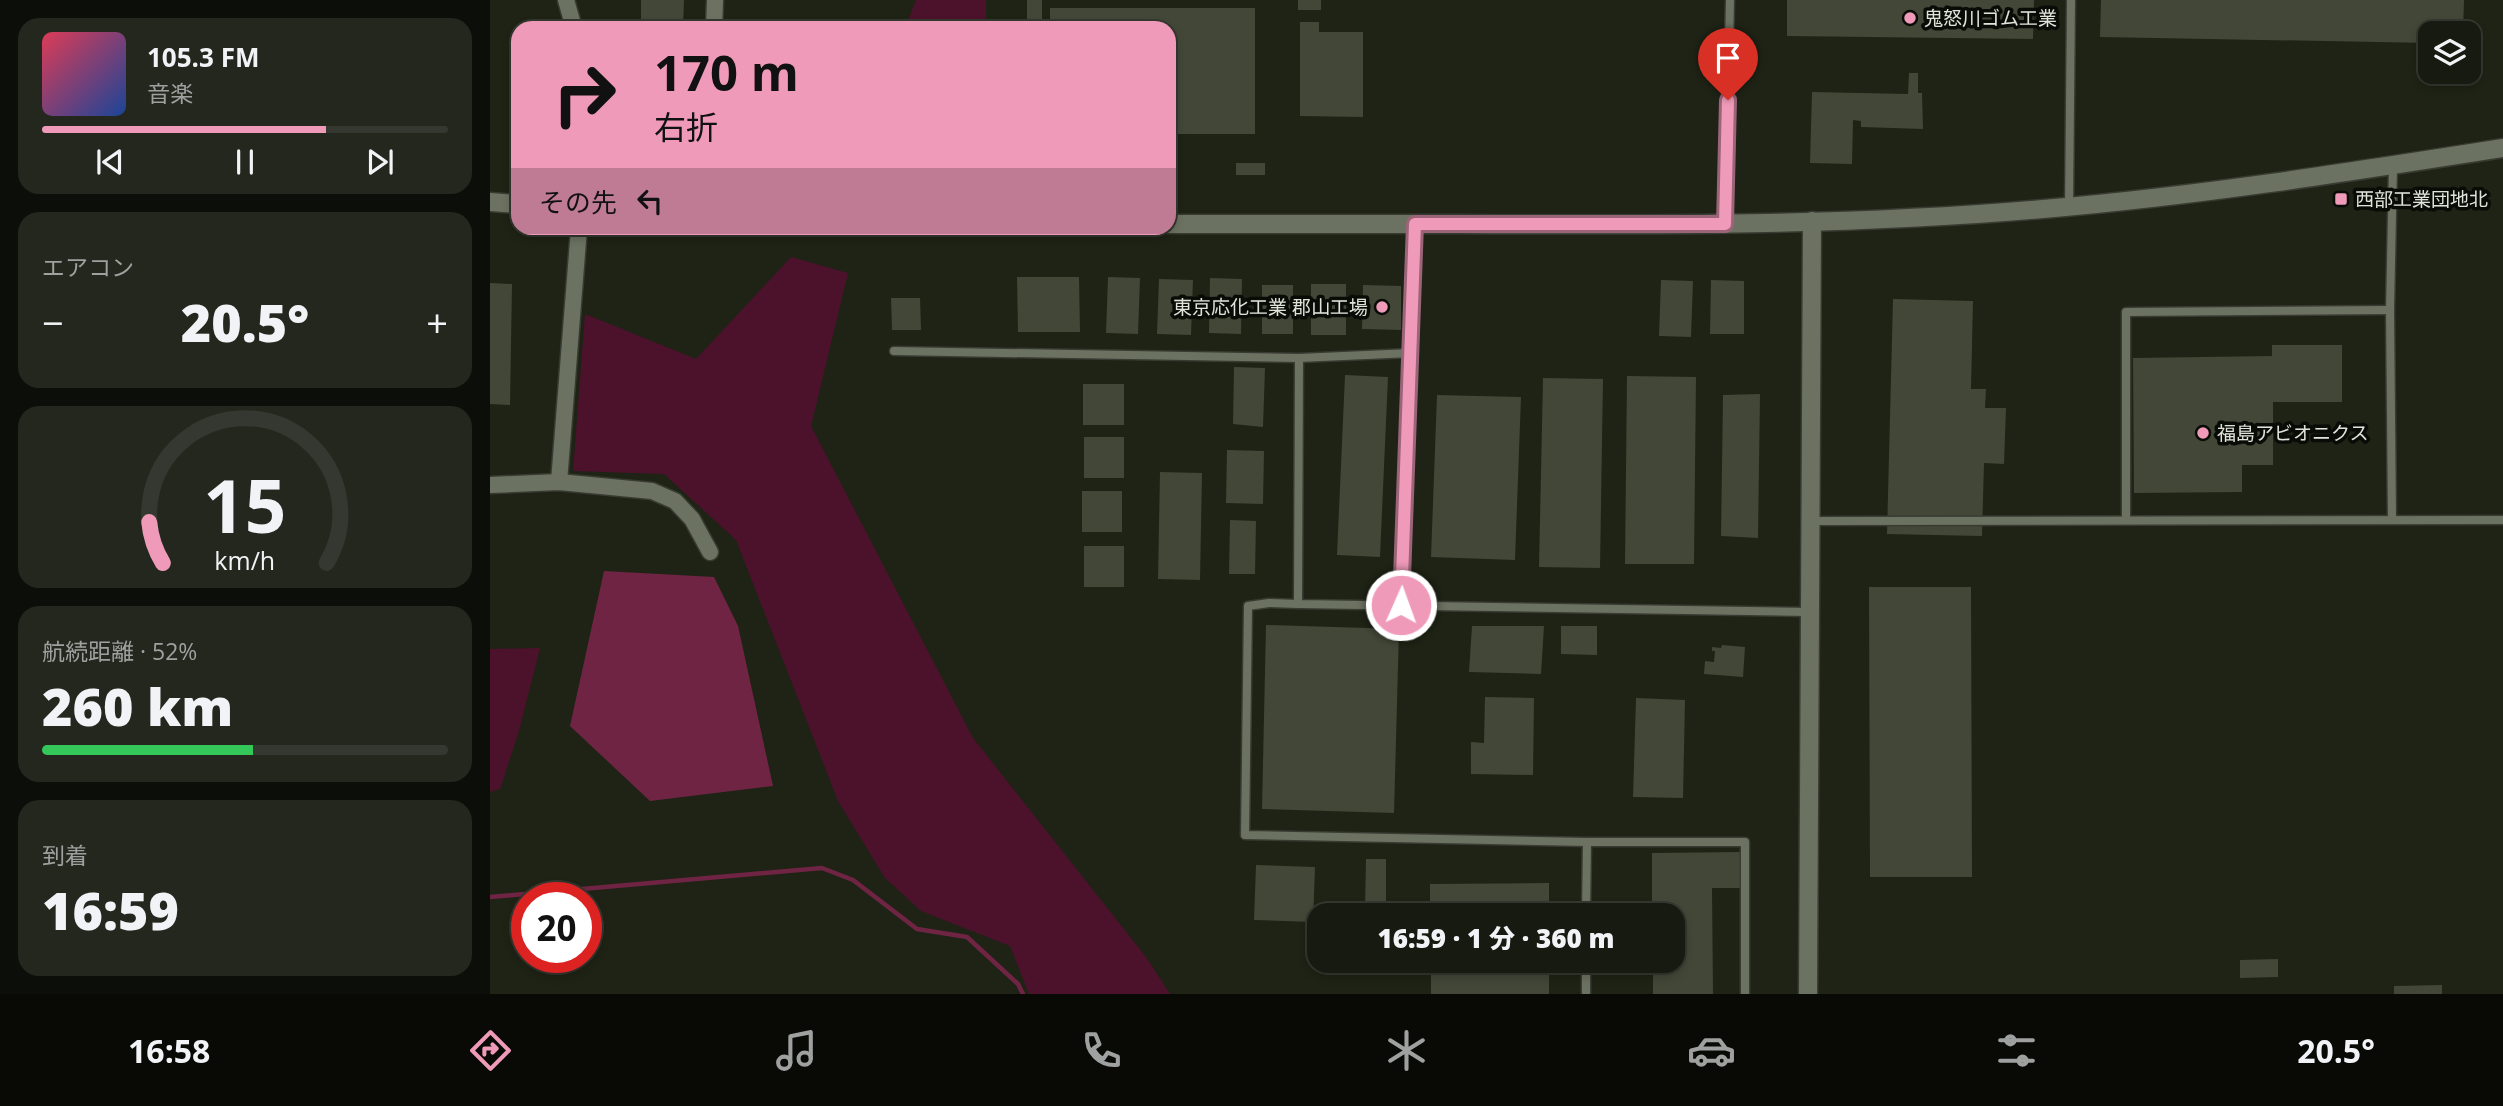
<!DOCTYPE html>
<html lang="ja">
<meta charset="utf-8">
<style>
:root{--surface:#161a10;--page:#23271e;--text:#f1f3f6;--muted:#9ea19f;--line:#353830;--accent:#ef9ab8}
body{margin:0;font-family:"Open Sans","Noto Sans JP",sans-serif;background:var(--page);color:var(--text);height:100vh;display:flex;flex-direction:column;font-size:26px;white-space:nowrap}
*{box-sizing:border-box;margin:0}
p{font-size:23px;color:var(--muted)}
.icon{flex:none;width:38px;height:38px;fill:none;stroke:currentColor;stroke-width:2;stroke-linecap:round;stroke-linejoin:round}
.map{position:relative;flex:1;overflow:hidden}
.sheet{display:flex;flex-direction:column;gap:18px;padding:18px;background:#0c0e09;width:490px}
.sheet>*{flex:none}
.hud{position:absolute;left:21px;top:21px;width:665px;height:214px;border-radius:21px;box-shadow:0 4px 10px #0003,0 0 0 2px var(--line);background:#ef9ab8;color:#111;overflow:hidden}
.fabs{position:absolute;left:1928px;top:21px;display:grid;gap:14px}
.fabs a{display:grid;place-items:center;width:63px;height:63px;border-radius:14px;background:var(--surface);box-shadow:0 4px 10px #0003,0 0 0 2px var(--line);font-size:35px}
.speed{position:absolute;left:21px;top:882px;display:flex;gap:14px;font-size:35px;font-weight:700;text-align:center}
.speed>*{display:grid;place-content:center;width:91px;height:91px;border-radius:50%;background:var(--surface);box-shadow:0 4px 10px #0003,0 0 0 2px var(--line);line-height:1}
.speed .limit{border:10px solid #d22;background:#fff;color:#111}
.pin{position:absolute;display:grid;place-items:center;width:60px;height:60px;color:#fff;margin:-72px -30px;border-radius:50% 50% 50% 0;rotate:-45deg;box-shadow:0 0 7px #0007}
.pin .icon{rotate:45deg}
.me{position:absolute;width:77px;margin:-38px;rotate:2deg;stroke-linejoin:round;filter:drop-shadow(0 0 5px #0008)}
.turn{display:flex;align-items:center;gap:24px;height:147px;padding:0 28px;font-size:32px}
.turn .icon{width:91px;height:91px;stroke-width:2.5}
.turn b{display:block;font-size:49px;line-height:60px}
.then{display:flex;align-items:center;height:66px;padding:0 28px;background:#0003;gap:14px;font-size:26px}
.big{font-size:52px;font-weight:800;line-height:1.1}
.sheet .widget{flex:1;display:flex;flex-direction:column;justify-content:center;gap:10px;min-width:0;padding:0 24px;border-radius:21px;background:var(--page)}
.sheet .dial{align-items:center;gap:0}
.dial svg{height:182px;overflow:visible;fill:none;stroke:var(--line);stroke-width:7;stroke-linecap:round;text-anchor:middle}
.dial text{fill:var(--text);stroke:none}
.song{display:flex;align-items:center;gap:21px}
.cover{width:84px;height:84px;border-radius:10px;background:linear-gradient(135deg,hsl(350 70% 55%),hsl(220 70% 35%))}
.played{height:7px;border-radius:4px;background:linear-gradient(90deg,var(--accent) 70%,var(--line) 70%)}
.keys{display:flex;justify-content:space-around;direction:ltr}
.heat{display:flex;justify-content:space-between;align-items:center;font-size:38px;direction:ltr}
.charge{height:10px;border-radius:5px;background:linear-gradient(90deg,#34c759 52%,var(--line) 0)}
.trip{position:absolute;left:817px;top:903px;width:378px;height:70px;border-radius:21px;background:var(--surface);box-shadow:0 4px 10px #0003,0 0 0 2px var(--line);font-weight:800;line-height:70px;text-align:center}
.tab-bar{display:flex;height:112px;justify-content:space-around;align-items:center;background:#090a06;color:var(--muted)}
.tab-bar .icon{width:49px;height:49px}
.tab-bar .selected{color:var(--accent)}
.tab-bar b{font-size:32px;color:var(--text)}
main{display:flex;flex:1;min-height:0}
.map>svg:first-child{display:block}
.green{fill:#4c122b}
.water{fill:#702444}
.lines{fill:none;stroke-linecap:round;stroke-linejoin:round}
.stream{stroke:#702444;stroke-width:4.5}
.building{fill:#424738}
.lane-casing{stroke:#383b32;stroke-width:11}
.street-casing{stroke:#383b32;stroke-width:19}
.secondary-casing{stroke:#383b32;stroke-width:21}
.lane{stroke:#6c7261;stroke-width:8}
.street{stroke:#6c7261;stroke-width:16}
.secondary{stroke:#6c7261;stroke-width:18}
.route-casing{stroke:#9b6478;stroke-width:18}
.route{stroke:#ef9ab8;stroke-width:12}
.poi-dot{fill:#ef9ab8;stroke:#090b06;stroke-width:2.5}
.labels{text-anchor:middle;stroke-width:7;stroke-linejoin:round;paint-order:stroke}
.poi-label{font-size:19px;fill:#e0e3da;stroke:#090b06;text-anchor:start}
</style>
<main>
<section class="sheet">
<div class="widget">
<div class="song"><i class="cover"></i><div><b>105.3 FM</b><p>音楽</p></div></div>
<div class="played"></div>
<div class="keys"><svg class="icon" aria-label="previous" viewBox="0 0 24 24"><path d="M18 5L8 12l10 7zM5 5v14"/></svg><svg class="icon" aria-label="pause" viewBox="0 0 24 24"><path d="M8 5v14M16 5v14"/></svg><svg class="icon" aria-label="next" viewBox="0 0 24 24"><path d="M6 5l10 7-10 7zM19 5v14"/></svg></div>
</div>
<div class="widget"><p>エアコン</p>
<div class="heat"><a>−</a><b class="big">20.5°</b><a>+</a></div>
</div>
<div class="widget dial"><svg viewBox="0 0 100 80">
<path d="M14 69A42 42 0 1 1 86 69"/>
<path d="M14 69A42 42 0 0 1 8 51" stroke="#ef9ab8"/>
<text x="50" y="56" font-size="32" font-weight="700">15</text>
<text x="50" y="72" font-size="11">km/h</text>
</svg></div>
<div class="widget"><p>航続距離 · 52%</p><b class="big">260 km</b><div class="charge"></div></div>
<div class="widget"><p>到着</p><b class="big">16:59</b></div>
</section>
<div class="map">
<svg width="2013" height="994" viewBox="0 0 2013 994">
<rect width="100%" height="100%" fill="#1e2315"/>
<!-- green -->
<g class="green">
<polygon points="426,0 496,0 496,28 415,28"/>
<polygon points="301,257 358,273 321,426 483,738 656,957 680,994 539,994 520,946 431,911 395,878 348,801 246,540 174,474 83,471 95,314 206,359"/>
<polygon points="50,648 29,731 10,789 0,792 0,649"/>
</g>
<!-- water -->
<polygon class="water" points="114,571 224,577 248,626 283,786 160,801 80,726"/>
<g class="lines">
<!-- stream -->
<polyline class="stream" points="0,897 332,868 363,880 427,929 477,937 528,984 533,994"/>
</g>
<!-- building -->
<g class="building">
<polygon points="151,0 194,0 193,28 151,28"/>
<polygon points="537,0 552,0 552,22 560,22 560,8 765,8 765,134 679,134 679,28 522,28 522,22 537,22"/>
<rect x="808" y="0" width="23" height="10"/>
<polygon points="1297,0 1544,0 1543,39 1297,36"/>
<polygon points="1611,0 1974,0 1973,33 1941,33 1941,43 1610,37"/>
<polygon points="810,22 829,22 829,32 873,32 873,117 810,116"/>
<polygon points="1419,73 1428,73 1428,93 1432,93 1433,129 1371,127 1371,121 1363,120 1362,164 1320,163 1322,92 1418,94"/>
<rect x="746" y="163" width="29" height="12"/>
<polygon points="527,277 589,277 590,332 528,332"/>
<polygon points="618,277 650,278 648,334 616,333"/>
<polygon points="720,278 752,279 751,334 719,333"/>
<polygon points="669,279 703,280 701,335 667,334"/>
<polygon points="1171,280 1203,281 1201,337 1169,336"/>
<polygon points="1221,280 1254,281 1254,334 1220,334"/>
<polygon points="0,283 22,284 20,405 0,404"/>
<rect x="821" y="284" width="35" height="51"/>
<rect x="772" y="285" width="31" height="49"/>
<polygon points="873,285 911,286 911,330 872,329"/>
<polygon points="401,298 430,298 431,330 402,330"/>
<polygon points="1403,299 1483,301 1481,389 1496,389 1495,408 1516,408 1514,464 1494,463 1492,536 1397,534"/>
<polygon points="1782,345 1852,345 1852,402 1783,402 1783,465 1752,465 1752,492 1644,493 1643,358 1782,356"/>
<polygon points="744,367 775,368 773,427 743,424"/>
<polygon points="855,375 898,377 890,557 847,555"/>
<polygon points="1137,376 1206,377 1204,564 1135,564"/>
<polygon points="1053,378 1113,379 1110,568 1049,567"/>
<rect x="593" y="384" width="41" height="41"/>
<polygon points="1270,394 1268,538 1231,536 1233,395"/>
<polygon points="947,395 1031,397 1025,560 941,557"/>
<rect x="594" y="437" width="40" height="41"/>
<polygon points="737,450 774,451 773,504 736,503"/>
<polygon points="670,472 712,473 710,580 668,579"/>
<rect x="592" y="491" width="40" height="41"/>
<polygon points="740,520 766,521 765,574 739,574"/>
<rect x="594" y="546" width="40" height="41"/>
<polygon points="1379,587 1481,587 1482,877 1380,877"/>
<polygon points="776,625 909,629 904,813 772,809"/>
<polygon points="982,626 1054,626 1051,674 979,672"/>
<polygon points="1071,626 1107,626 1107,655 1071,654"/>
<polygon points="1232,645 1255,647 1253,677 1214,674 1215,661 1224,662 1225,651 1222,651 1222,647 1231,648"/>
<polygon points="995,697 1044,698 1043,775 981,774 981,742 994,743"/>
<polygon points="1146,698 1195,700 1193,798 1143,797"/>
<polygon points="1250,852 1251,888 1222,888 1223,994 1163,994 1163,961 1183,961 1183,915 1162,915 1162,853"/>
<polygon points="876,859 896,859 896,908 875,908"/>
<polygon points="766,865 825,867 823,922 764,920"/>
<polygon points="1059,883 1059,915 940,915 940,884"/>
<polygon points="1788,959 1788,977 1750,978 1750,960"/>
<rect x="941" y="961" width="118" height="33"/>
<polygon points="1952,985 1952,994 1904,994 1904,986"/>
</g>
<g class="lines">
<defs>
<g id="lane">
<polyline points="1579,207 1581,0"/>
<polyline points="1235,224 1240,0"/>
<polyline points="404,351 809,358 921,353"/>
<polyline points="809,358 808,604 1319,612"/>
<polyline points="1636,520 1636,312 1900,310"/>
<polyline points="1902,520 1900,310 1903,166"/>
<polyline points="1321,521 2013,520"/>
<polyline points="808,604 779,603 758,606 755,835 1097,842 1255,842 1255,994"/>
<polyline points="911,605 925,224"/>
<polyline points="1096,915 1097,842"/>
<polyline points="1096,994 1096,961"/>
</g>
<g id="street">
<polyline points="76,0 84,28"/>
<polyline points="224,28 225,0"/>
<polyline points="69,482 89,228"/>
<polyline points="0,485 69,482 162,491 185,501 202,519 220,552"/>
</g>
<g id="secondary">
<polyline points="0,202 28,204"/>
<path d="M679,224c96,0 193,0 289,0 195,1 391,2 585,-15 154,-13 307,-37 460,-61"/>
<polyline points="1318,994 1322,221"/>
</g>
</defs>
<!-- lane casing -->
<use href="#lane" class="lane-casing"/>
<!-- street casing -->
<use href="#street" class="street-casing"/>
<!-- secondary casing -->
<use href="#secondary" class="secondary-casing"/>
<!-- lane -->
<use href="#lane" class="lane"/>
<!-- street -->
<use href="#street" class="street"/>
<!-- secondary -->
<use href="#secondary" class="secondary"/>
</g>
<g class="lines">
<defs>
<polyline id="route" points="911,605 925,224 1235,224 1238,100"/>
</defs>
<!-- route casing -->
<use href="#route" class="route-casing"/>
<!-- route -->
<use href="#route" class="route"/>
</g>
<!-- markers -->
<g class="poi-dot">
<circle cx="1420" cy="18" r="7"/>
<rect x="1844" y="192" width="14" height="14" rx="3.5"/>
<circle cx="892" cy="307" r="7"/>
<circle cx="1713" cy="433" r="7"/>
</g>
<g class="labels">
<!-- poi labels -->
<g class="poi-label">
<text x="1434" y="25">鬼怒川ゴム工業</text>
<text x="1865" y="206">西部工業団地北</text>
<text x="878" y="314" text-anchor="end">東京応化工業 郡山工場</text>
<text x="1727" y="440">福島アビオニクス</text>
</g>
</g>
</svg>
<div class="fabs">
<a><svg class="icon" aria-label="layers" viewBox="0 0 24 24"><path d="M12 4l9 5-9 5-9-5zM3 14l9 5 9-5"/></svg></a>
</div>
<div class="speed"><div class="limit">20</div></div>
<div class="pin" style="left:1238px;top:100px;background:#d93025"><svg class="icon" aria-label="arrive" viewBox="0 0 24 24"><path d="M6 21V4h12l-3 4 3 4H6"/></svg></div>
<svg class="me" style="left:911px;top:605px" viewBox="-20 -20 40 40"><circle r="17" fill="#ef9ab8" stroke="#fff" stroke-width="3"/><path d="M0-11L8 9 0 5-8 9z" fill="#fff"/></svg>
<div class="trip">16:59 · 1 分 · 360 m</div>
<div class="hud">
<div class="turn"><svg class="icon" aria-label="right" viewBox="0 0 24 24"><path d="M7 20v-9h11M14 6l5 5-5 5"/></svg><div><b>170 m</b>右折</div></div>
<div class="then">その先<svg class="icon" aria-label="left" viewBox="0 0 24 24"><path d="M17 20v-9H6M10 6l-5 5 5 5"/></svg></div>
</div>
</div>
</main>
<nav class="tab-bar">
<b>16:58</b>
<svg class="icon selected" aria-label="directions" viewBox="0 0 24 24"><path d="M12 3l9 9-9 9-9-9zM9 14v-3h6M13 9l2 2-2 2"/></svg>
<svg class="icon" aria-label="music" viewBox="0 0 24 24"><path d="M9 18V5l10-2v13"/><circle cx="6" cy="18" r="3"/><circle cx="16" cy="16" r="3"/></svg>
<svg class="icon" aria-label="phone" viewBox="0 0 24 24"><path d="M5 4h4l2 5-3 2q2 4 5 5l2-3 5 2v4C11 20 4 13 5 4z"/></svg>
<svg class="icon" aria-label="climate" viewBox="0 0 24 24"><path d="M12 3v18M4 7l16 10M4 17L20 7"/></svg>
<svg class="icon" aria-label="car" viewBox="0 0 24 24"><path d="M5 17H2v-5l4-1 3-4h7l3 4 3 1v5h-3M9 17h6M6 11h13"/><circle cx="7" cy="17" r="2"/><circle cx="17" cy="17" r="2"/></svg>
<svg class="icon" aria-label="filters" viewBox="0 0 24 24"><path d="M4 7h16M4 17h16"/><circle cx="9" cy="7" r="2"/><circle cx="15" cy="17" r="2"/></svg>
<b>20.5°</b>
</nav>
